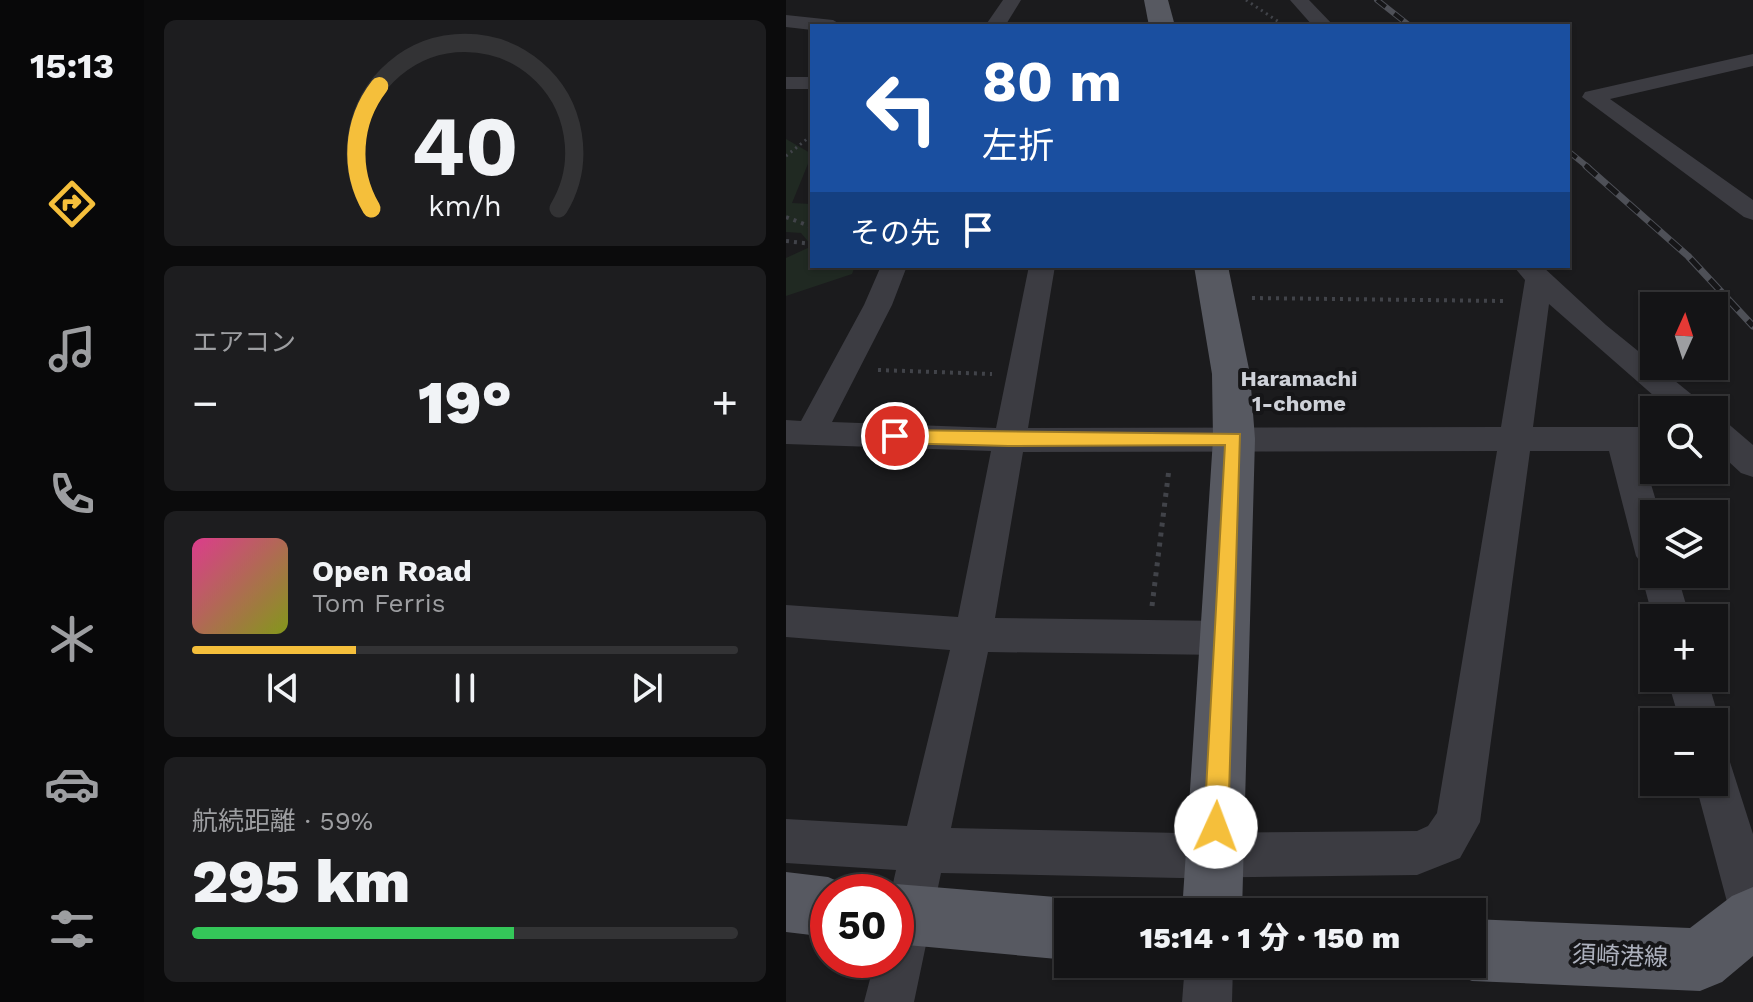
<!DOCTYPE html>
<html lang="ja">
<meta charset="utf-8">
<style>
:root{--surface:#141416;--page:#1d1d1f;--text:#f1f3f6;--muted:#9d9ea1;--line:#333335;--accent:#f5bf3b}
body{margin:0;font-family:"Work Sans","Noto Sans JP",sans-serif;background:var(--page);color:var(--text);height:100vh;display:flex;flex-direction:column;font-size:30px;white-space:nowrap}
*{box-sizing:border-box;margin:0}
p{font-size:26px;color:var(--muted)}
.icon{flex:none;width:44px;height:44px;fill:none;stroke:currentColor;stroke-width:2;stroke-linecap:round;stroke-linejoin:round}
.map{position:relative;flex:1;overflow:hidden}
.sheet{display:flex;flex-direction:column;gap:20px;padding:20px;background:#0b0b0c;width:642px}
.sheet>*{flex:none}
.banner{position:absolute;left:24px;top:24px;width:760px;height:244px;border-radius:0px;box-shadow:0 2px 6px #0004,0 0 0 2px var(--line);background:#1a4fa0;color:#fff;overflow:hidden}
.needle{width:52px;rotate:3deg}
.tools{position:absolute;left:854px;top:292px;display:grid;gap:16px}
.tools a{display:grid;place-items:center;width:88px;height:88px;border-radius:0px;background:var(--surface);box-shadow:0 2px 6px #0004,0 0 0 2px var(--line);font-size:40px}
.speed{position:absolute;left:24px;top:874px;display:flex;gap:16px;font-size:40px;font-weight:700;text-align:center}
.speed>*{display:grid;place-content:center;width:104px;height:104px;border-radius:50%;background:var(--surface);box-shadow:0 2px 6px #0004,0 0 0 2px var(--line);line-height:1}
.speed .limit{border:12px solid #d22;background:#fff;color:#111}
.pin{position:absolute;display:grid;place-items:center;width:68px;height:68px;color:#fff;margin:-34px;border:4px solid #fff;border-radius:50%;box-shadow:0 2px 8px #0007}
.me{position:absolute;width:88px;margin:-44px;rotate:2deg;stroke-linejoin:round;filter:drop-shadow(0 0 6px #0008)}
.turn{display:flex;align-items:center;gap:28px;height:168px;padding:0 40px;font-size:36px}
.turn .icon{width:104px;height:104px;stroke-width:2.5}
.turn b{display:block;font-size:56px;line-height:68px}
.then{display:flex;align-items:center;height:76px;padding:0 40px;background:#0003;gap:16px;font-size:30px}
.big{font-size:60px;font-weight:800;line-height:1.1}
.sheet .widget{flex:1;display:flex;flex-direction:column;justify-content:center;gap:12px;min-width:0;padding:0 28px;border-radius:12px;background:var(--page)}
.sheet .dial{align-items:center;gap:0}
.dial svg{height:208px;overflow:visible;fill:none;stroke:var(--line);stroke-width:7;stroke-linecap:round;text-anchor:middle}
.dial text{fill:var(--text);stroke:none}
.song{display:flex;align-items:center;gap:24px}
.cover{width:96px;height:96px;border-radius:12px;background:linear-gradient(135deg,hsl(330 70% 55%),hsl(70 70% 35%))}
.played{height:8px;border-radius:4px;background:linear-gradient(90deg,var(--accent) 30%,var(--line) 30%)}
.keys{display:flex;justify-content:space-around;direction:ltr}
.heat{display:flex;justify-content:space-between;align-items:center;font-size:44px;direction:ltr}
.charge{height:12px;border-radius:6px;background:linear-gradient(90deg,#34c759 59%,var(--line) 0)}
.trip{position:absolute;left:268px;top:898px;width:432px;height:80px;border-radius:0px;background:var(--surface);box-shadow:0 2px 6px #0004,0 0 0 2px var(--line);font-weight:800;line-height:80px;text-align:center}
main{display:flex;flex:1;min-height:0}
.tabs{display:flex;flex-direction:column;width:144px;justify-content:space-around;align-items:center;background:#080809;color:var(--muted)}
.tabs .icon{width:56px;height:56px}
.tabs .active{color:var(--accent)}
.tabs b{font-size:36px;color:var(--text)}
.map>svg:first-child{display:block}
.green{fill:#202922}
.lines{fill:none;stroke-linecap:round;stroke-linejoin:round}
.path-far2{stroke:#414349;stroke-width:3;stroke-dasharray:2 4;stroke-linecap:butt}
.path-far1{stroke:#414349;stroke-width:4;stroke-dasharray:3 5;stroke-linecap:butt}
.path{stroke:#414349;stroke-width:5;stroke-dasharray:4 6;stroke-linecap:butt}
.minor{fill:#3c3c42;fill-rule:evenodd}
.major{fill:#575961;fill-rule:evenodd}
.rail-far1-casing{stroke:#4e5057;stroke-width:6}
.rail-casing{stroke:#4e5057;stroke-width:7}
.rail-far1{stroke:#161618;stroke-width:4;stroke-dasharray:11;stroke-linecap:butt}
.rail{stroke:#161618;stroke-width:5;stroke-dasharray:14;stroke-linecap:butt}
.route{fill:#f5bf3b;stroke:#9f7c26;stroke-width:2}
.labels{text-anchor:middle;stroke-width:8;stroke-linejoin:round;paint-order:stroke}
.neighbourhood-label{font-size:22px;font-weight:bold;fill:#ced1d8;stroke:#161618}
.near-street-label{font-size:24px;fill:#adb1bd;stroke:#161618}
</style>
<main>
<nav class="tabs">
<b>15:13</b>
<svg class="icon active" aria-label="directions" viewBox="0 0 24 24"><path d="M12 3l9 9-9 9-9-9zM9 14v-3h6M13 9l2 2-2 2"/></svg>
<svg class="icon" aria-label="music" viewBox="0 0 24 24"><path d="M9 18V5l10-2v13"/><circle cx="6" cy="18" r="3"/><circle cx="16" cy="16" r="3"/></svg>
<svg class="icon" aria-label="phone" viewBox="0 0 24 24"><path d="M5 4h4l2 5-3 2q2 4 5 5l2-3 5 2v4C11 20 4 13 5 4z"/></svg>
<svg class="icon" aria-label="climate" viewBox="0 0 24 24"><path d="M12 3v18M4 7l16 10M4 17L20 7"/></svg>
<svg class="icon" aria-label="car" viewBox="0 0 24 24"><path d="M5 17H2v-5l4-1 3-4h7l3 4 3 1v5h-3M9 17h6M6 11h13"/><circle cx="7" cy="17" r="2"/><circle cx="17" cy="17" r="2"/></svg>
<svg class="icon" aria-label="filters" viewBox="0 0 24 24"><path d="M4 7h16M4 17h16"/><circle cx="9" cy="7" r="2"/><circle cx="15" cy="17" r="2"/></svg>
</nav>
<section class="sheet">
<div class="widget dial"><svg viewBox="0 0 100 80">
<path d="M14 69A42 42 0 1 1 86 69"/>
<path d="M14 69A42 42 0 0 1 17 22" stroke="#f5bf3b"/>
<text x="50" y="56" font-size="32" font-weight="700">40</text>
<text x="50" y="72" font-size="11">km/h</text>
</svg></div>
<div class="widget"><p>エアコン</p>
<div class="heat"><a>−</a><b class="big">19°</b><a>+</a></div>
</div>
<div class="widget">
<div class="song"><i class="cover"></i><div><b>Open Road</b><p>Tom Ferris</p></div></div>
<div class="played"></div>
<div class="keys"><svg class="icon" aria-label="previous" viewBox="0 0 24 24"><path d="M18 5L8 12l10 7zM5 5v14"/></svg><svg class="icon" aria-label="pause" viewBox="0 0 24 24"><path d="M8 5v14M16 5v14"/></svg><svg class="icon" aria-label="next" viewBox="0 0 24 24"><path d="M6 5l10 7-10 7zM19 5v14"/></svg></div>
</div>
<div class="widget"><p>航続距離 · 59%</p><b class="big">295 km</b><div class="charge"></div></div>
</section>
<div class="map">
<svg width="967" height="1002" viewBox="0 0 967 1002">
<rect width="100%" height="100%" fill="#1b1b1d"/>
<!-- green -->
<polygon class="green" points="0,139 26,154 6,203 26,204 26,266 69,266 66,274 0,296 0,258 26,246 15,233 0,232"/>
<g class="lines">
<!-- path-far2 -->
<g class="path-far2">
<polyline points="460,0 499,26"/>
<polyline points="0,156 26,135"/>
</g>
<!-- path-far1 -->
<g class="path-far1">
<polyline points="0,217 26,227"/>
<polyline points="0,241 26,244"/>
<polyline points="466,298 719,301"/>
<polyline points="92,370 206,374"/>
</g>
<!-- path -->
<polyline class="path" points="366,606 383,469"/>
<!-- minor -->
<g class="minor">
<polygon points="217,0 235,0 219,26 199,26"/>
<polygon points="504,0 523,0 548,26 527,26"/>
<polygon points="0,15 47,20 57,26 26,26 26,30 0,27"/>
<polygon points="967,54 967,66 824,99 967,200 967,220 958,217 796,97 799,92"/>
<rect x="0" y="77" width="26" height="12"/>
<path d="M95,266h26l-15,39 -60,117 164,6 33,-162h26l-27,162 473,-1 24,-147 -10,-12 27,-2 64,59 95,77 5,8h-36l-121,-106 -16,123h121v24h-13l19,63h-6v60h23l13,44h-36v4l-13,-48 3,-7 -8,-11 -27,-105h-79l-50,371 -20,36 -43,17 -237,3 -239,-5 -27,129h-50l11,-42h21v-68h-5l5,-22 -110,-7v-44l121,7 43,-176 -164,-13v-32l172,12 33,-166 -205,-7v-24l15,1 63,-116zM711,451l-60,362 -9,13 -11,5 -237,2 -229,-5 37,-176 236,3 14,-5 5,-12 -5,-12 -14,-5 -229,-3 28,-166z"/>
<polygon points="928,417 939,421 967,445 967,477 955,473 928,448"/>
<polygon points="881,678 921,678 934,722 928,736 928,722 894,722"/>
<polygon points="928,753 943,759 967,834 967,936 950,930 944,913 909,782 928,782"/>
<polygon points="399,964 447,964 446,1002 396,1002"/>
</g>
<!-- major -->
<g class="major">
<polygon points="358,0 382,0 389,26 363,26"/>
<polygon points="408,266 442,266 464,374 469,439 456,912 396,912 427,439 426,374"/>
<polygon points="0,872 42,877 63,886 66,892 42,892 42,937 0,932"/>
<polygon points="110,884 282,898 304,907 306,912 282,912 282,960 110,944 110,892 90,892"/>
<polygon points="967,887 967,956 936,982 914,991 686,981 664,972 661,964 686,964 686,919 904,928 946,896"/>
</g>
<defs>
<g id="rail-far1">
<polyline points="591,0 624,26"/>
<polyline points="782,151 803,168"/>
</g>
<polyline id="rail" points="800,166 902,256 967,326"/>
</defs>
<!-- rail-far1 casing -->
<use href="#rail-far1" class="rail-far1-casing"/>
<!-- rail casing -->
<use href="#rail" class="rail-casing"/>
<!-- rail-far1 -->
<use href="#rail-far1" class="rail-far1"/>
<!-- rail -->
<use href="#rail" class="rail"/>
</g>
<!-- route -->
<polygon class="route" points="109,430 454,434 442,827 438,835 430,839 422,835 418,827 439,445 222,446 109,443 101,436"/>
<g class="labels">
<!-- neighbourhood labels -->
<g class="neighbourhood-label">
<text x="513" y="386">Haramachi<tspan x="513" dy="25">1-chome</tspan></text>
</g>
<!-- near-street labels -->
<g class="near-street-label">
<text transform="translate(834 956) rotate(2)" y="8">須崎港線</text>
</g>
</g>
</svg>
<div class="tools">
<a><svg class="needle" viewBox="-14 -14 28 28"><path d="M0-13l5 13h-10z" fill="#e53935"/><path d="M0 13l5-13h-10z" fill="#9d9ea1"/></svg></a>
<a><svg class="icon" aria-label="search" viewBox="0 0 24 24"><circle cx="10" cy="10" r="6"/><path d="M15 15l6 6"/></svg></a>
<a><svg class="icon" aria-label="layers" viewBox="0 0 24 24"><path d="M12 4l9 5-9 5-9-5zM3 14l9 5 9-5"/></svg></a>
<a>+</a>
<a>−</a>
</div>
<div class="speed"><div class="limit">50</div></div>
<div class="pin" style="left:109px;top:436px;background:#d93025"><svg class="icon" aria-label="arrive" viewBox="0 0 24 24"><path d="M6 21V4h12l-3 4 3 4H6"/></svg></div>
<svg class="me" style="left:430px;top:827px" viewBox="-20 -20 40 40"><circle r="19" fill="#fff"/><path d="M0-13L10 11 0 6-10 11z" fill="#f5bf3b"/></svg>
<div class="trip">15:14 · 1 分 · 150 m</div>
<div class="banner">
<div class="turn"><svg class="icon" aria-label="left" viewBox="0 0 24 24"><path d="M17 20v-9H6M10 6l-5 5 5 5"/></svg><div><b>80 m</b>左折</div></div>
<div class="then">その先<svg class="icon" aria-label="arrive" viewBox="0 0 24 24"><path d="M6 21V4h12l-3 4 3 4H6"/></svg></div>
</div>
</div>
</main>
